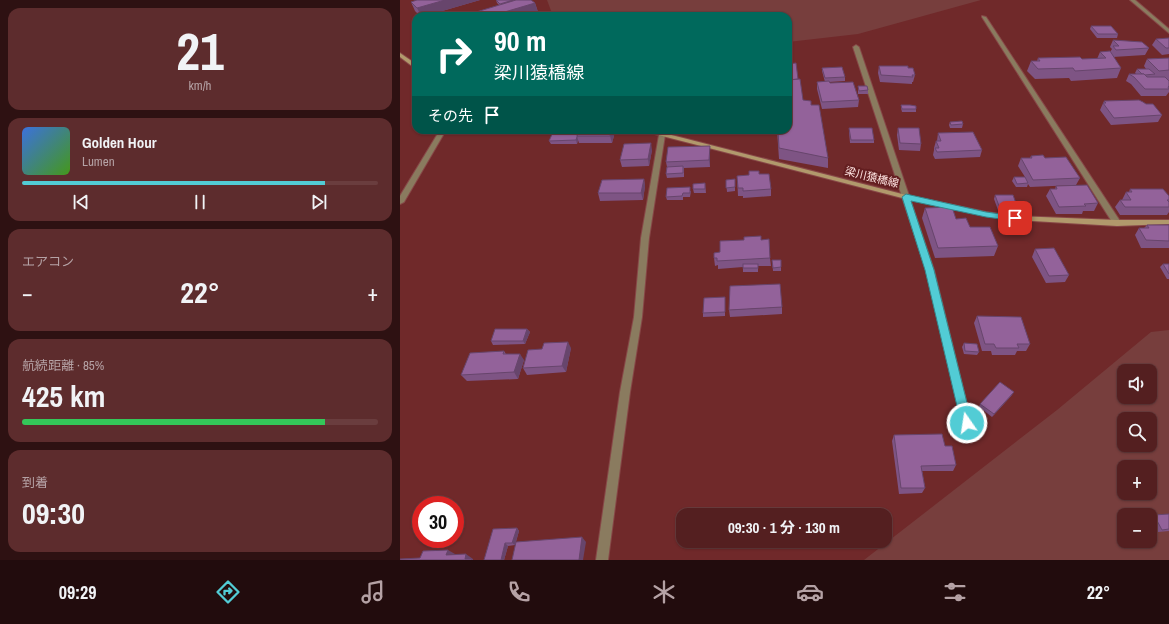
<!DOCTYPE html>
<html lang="ja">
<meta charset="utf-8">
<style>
:root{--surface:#541f20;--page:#5d2c2d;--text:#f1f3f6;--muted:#b5a2a5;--line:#6a3d3e;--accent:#52ccd5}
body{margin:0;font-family:"Archivo Narrow","Noto Sans JP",sans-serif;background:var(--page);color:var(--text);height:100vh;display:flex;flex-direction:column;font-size:15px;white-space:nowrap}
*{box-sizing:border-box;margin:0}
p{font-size:13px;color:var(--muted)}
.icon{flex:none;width:22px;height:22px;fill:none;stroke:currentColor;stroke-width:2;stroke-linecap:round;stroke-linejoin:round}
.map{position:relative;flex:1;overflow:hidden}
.details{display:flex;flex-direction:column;gap:8px;padding:8px;background:#2e1112;width:400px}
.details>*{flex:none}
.hud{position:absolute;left:12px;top:12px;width:380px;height:122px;border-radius:12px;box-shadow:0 1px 3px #0004,0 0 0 1px var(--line);background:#00695c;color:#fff;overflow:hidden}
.controls{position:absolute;left:717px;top:364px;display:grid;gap:8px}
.controls a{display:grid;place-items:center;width:40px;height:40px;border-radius:8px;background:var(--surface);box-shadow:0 1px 3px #0004,0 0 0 1px var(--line);font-size:20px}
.speed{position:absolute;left:12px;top:496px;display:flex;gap:8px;font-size:20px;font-weight:700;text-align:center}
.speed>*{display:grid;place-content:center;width:52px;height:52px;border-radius:50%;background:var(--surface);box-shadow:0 1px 3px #0004,0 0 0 1px var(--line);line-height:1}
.speed .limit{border:6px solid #d22;background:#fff;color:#111}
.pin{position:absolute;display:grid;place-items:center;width:34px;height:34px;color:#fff;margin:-17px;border-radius:8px;box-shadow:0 2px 6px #0006}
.me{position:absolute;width:44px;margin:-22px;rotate:347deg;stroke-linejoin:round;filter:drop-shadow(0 0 3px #0008)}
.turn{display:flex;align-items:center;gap:14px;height:84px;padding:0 16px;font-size:18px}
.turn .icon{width:52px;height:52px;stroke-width:2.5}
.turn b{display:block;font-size:28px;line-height:34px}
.then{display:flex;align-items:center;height:38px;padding:0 16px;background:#0003;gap:8px;font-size:15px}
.big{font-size:30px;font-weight:700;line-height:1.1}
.details .card{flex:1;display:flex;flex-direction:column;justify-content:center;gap:6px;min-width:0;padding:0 14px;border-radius:12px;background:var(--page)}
.details .dial{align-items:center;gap:0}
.dial b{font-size:52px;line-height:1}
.song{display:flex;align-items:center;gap:12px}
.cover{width:48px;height:48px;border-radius:6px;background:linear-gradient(135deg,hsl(220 70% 55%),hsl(100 70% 35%))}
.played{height:4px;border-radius:2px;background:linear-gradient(90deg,var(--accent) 85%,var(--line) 85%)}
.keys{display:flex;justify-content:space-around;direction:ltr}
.heat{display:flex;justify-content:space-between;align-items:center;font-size:22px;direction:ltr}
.charge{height:6px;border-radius:3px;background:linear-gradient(90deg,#34c759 85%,var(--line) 0)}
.trip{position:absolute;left:276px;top:508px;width:216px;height:40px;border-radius:12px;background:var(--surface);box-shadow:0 1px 3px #0004,0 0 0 1px var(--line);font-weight:700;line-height:40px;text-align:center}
.tabs{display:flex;height:64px;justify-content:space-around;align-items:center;background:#220c0d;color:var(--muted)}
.tabs .icon{width:28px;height:28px}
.tabs .active{color:var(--accent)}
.tabs b{font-size:18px;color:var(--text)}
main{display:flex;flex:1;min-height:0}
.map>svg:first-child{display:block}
.green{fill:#773e3d;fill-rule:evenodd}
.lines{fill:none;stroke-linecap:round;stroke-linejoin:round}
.minor-casing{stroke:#874747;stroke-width:2}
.secondary-casing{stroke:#874747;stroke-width:2}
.minor{fill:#8a7b5f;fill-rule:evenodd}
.secondary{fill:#b1996c;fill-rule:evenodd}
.wall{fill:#7e5484}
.shaded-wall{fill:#67456c}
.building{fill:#93629a;stroke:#67456c}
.route{fill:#52ccd5;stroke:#35858a}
.labels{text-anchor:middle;stroke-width:4;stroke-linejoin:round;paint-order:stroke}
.street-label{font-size:11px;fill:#fee3e1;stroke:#631e20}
</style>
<main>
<section class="details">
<div class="card dial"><b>21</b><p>km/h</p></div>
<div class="card">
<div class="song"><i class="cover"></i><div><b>Golden Hour</b><p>Lumen</p></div></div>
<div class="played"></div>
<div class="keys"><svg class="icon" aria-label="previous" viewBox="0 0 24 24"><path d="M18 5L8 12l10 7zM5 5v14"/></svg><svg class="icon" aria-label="pause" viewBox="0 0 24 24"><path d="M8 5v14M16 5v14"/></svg><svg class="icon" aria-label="next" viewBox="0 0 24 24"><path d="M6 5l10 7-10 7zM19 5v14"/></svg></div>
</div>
<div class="card"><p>エアコン</p>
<div class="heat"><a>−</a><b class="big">22°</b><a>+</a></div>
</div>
<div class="card"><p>航続距離 · 85%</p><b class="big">425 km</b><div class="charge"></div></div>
<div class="card"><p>到着</p><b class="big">09:30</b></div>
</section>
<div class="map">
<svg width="769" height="560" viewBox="0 0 769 560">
<rect width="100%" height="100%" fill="#70292a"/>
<!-- green -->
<g class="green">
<polygon points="147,0 581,0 458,34 388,42 388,16 153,16"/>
<path d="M769,330v230h-305l193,-150 94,-78zM724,371h26v26h-26zM724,419h26v26h-26zM724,467h26v26h-26zM724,515h26v26h-26z"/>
</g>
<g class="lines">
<defs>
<g id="minor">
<polygon points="730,0 735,0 769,29 769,33"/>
<polygon points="582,16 586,17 720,221 721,223 720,225 714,225 582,17"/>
<polygon points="456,45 459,47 534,270 575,437 574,440 570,442 566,440 565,437 526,270 453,47"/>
<polygon points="40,130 46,130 4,202 0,204 0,196"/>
<polygon points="262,133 265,135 249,238 242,317 230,392 208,560 196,560 220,392 234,317 241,238 259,135"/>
</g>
<g id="secondary">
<polygon points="0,53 16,64 16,69 0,57"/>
<polygon points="242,130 252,130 506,195 586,212 615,216 717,220 769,220 769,224 717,226 615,220 586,216 506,199 243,131"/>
</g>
</defs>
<!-- minor casing -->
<use href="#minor" class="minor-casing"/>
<!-- secondary casing -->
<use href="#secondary" class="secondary-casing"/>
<!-- minor -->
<use href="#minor" class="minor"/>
<!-- secondary -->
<use href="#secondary" class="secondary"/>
</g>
<!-- wall -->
<g class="wall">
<polygon points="17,0 80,0 25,16 20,16 15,11 11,2"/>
<polygon points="96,0 135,3 138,12 99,5 97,3"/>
<polygon points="691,26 718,34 717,38 697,38 690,29"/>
<polygon points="769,38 769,54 762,55 752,45 756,39"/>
<polygon points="713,40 749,48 745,55 713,57 721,68 717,78 671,81 669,78 635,79 627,71 631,61 637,61 638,58 682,59 697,59 700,52 710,52 712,49 710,47"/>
<polygon points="769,58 769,92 766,96 741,96 731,84 726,81 729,74 736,74 735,73 737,69 746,69 744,66 747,59"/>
<polygon points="479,66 508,68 515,75 513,82 512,82 512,84 480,82 478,73"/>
<polygon points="422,68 445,77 445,81 429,82 430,83 459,100 458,107 422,109 417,89 417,82 425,82 422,71"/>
<polygon points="398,79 403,100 411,105 428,158 428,168 379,159 377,130 388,130"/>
<polygon points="458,86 468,90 468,94 458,94"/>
<polygon points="704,101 746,104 762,115 758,122 711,125 700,110"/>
<polygon points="501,105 516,109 516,112 502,112 501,108"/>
<polygon points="550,122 563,124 562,128 550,128 549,125"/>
<polygon points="449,128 474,140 474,143 450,143 449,132"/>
<polygon points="498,128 521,144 520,151 499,150 497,135"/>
<polygon points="154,130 215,130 215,132 212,143 179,143 178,140 177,144 151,144 149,141"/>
<polygon points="538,133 582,150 580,157 535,159 533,155 534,150 534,148 536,141 537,141"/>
<polygon points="252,150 249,166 222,167 220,160"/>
<polygon points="310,153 310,167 284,168 284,177 267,178 266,174 267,167 266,162"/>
<polygon points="631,156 645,158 680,178 676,185 630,187 628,184 627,187 616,187 612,181 614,177 625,177 618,166 621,158 630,158"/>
<polygon points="359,174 371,189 371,196 343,198 343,196 338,196 337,176"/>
<polygon points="244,179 245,186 243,200 200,201 198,193"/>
<polygon points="335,179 335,191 327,192 326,180"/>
<polygon points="305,183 306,193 294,193 293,189"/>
<polygon points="656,186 698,203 694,211 683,211 682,214 656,214 646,196 650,189 655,189"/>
<polygon points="730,189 769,196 769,212 767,215 720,215 715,207 720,200 722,200 726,192 729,192"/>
<polygon points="291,191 290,197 283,197 283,200 267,200 266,197"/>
<polygon points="595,195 617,206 616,209 598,210 594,199"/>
<polygon points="525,208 556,219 598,246 594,256 535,258 522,218"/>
<polygon points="747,225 769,225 769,248 741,248 735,235 739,228 744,228"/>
<polygon points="361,240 370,258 371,266 358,266 358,272 343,272 343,267 318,269 318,265 315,266 314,258 320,252"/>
<polygon points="635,249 669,275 665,282 646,283 632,257"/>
<polygon points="372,260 381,260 381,271 373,271"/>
<polygon points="763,264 769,264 769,279 767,279 760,267"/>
<polygon points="325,297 325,316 303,317 303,313"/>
<polygon points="382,307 382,314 330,317 329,310"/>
<polygon points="577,316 630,344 626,351 617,351 615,355 592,355 591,351 582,351 574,323"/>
<polygon points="127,329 130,332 125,344 93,345 91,341"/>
<polygon points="564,343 579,352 577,355 564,354 562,347"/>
<polygon points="171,348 166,372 127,375 123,368"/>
<polygon points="104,351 106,354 124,360 118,379 67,381 61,375"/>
<polygon points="612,395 592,417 579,407 580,404"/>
<polygon points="494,435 545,446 556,465 553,471 522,471 525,488 522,493 499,494 492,441"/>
<polygon points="769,514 769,531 758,532 751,518 754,515"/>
<polygon points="117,528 119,531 115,545 108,546 104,560 84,560"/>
</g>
<!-- shaded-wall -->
<g class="shaded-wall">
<polygon points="45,0 80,0 25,16 21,16 17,8"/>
<polygon points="113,0 126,0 102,7 100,4"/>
<polygon points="135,3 138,12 125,16 91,16"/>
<polygon points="179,130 177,136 178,140 177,144 176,140"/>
<polygon points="212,130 215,130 215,132 212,143 210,136"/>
<polygon points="251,143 252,150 249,166 248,159"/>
<polygon points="310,146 310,167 309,160"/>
<polygon points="244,179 245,186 243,200 241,193"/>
<polygon points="127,329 130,332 125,344 123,341"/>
<polygon points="168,342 171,348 166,372 162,366"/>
<polygon points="120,354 124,360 118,379 114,372"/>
<polygon points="614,392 612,395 592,417 594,414"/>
<polygon points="117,528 119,531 115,545 112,543"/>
<polygon points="182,537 186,542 183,560 179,560"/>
<polygon points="105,543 108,546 104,560 101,560"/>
<polygon points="48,550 55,554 46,555"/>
<polygon points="66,554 73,559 73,560 66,560 65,559"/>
</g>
<!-- building -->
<g class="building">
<polygon points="17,0 45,0 17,8 11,2"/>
<polygon points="96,0 113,0 100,4"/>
<polygon points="116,0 131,0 135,3 91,16 63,16"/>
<polygon points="691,26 711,26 718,34 698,34"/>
<polygon points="769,38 769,48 766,48 756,39"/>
<polygon points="713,40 742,42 749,48 716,50 713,46 719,46"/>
<polygon points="710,51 721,68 675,71 673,68 638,69 631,61 640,61 638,58 680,57 682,59 706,58 700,52"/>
<polygon points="769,58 769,70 759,71 747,59"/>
<polygon points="396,63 398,79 388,80 388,64"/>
<polygon points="479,66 508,66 508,68 513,68 515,75 512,75 513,77 481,75"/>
<polygon points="442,67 445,77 425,78 422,68"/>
<polygon points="737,69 749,69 755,74 745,75 744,74 742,74"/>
<polygon points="729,74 744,74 747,77 765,77 769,81 769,86 768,87 769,89 745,89 734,77"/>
<polygon points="400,79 403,100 411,101 411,105 419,105 428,158 379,148 378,130 388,130 388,80"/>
<polygon points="429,81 430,83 453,82 459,100 422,102 417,82"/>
<polygon points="458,86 467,86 468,90 459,91"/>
<polygon points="739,100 743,102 746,104 753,104 762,115 714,118 703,103 706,103 704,101"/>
<polygon points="501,105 510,105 516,106 516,109 502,109"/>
<polygon points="562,121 563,124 551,125 550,122"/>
<polygon points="449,128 472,128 474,140 451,140"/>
<polygon points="498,128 519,128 521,144 500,143"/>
<polygon points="154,130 179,130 176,140 149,141"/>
<polygon points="179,130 212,130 210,136 177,136"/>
<polygon points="573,132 582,150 537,152 535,148 539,148 536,141 541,141 538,133"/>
<polygon points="251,143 248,159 220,160 224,144"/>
<polygon points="310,146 309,160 266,162 268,147"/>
<polygon points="643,155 645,158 666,157 680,178 633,180 621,158 632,158 631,156"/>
<polygon points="283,166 283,173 266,174 267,167"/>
<polygon points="349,171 359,171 359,174 369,174 371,189 343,191 343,188 338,188 337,176 349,175"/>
<polygon points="614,177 625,177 628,183 617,184"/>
<polygon points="244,179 241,193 198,193 202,180"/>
<polygon points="335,179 335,187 326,188 326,180"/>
<polygon points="305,183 305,189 293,189 293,184"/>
<polygon points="687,185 698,203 684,204 686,206 659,207 650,189 657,189 656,186"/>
<polygon points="290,187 290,193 283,193 282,196 266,197 267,188"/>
<polygon points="730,189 763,189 769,196 769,200 767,200 769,202 769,207 725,207 720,200 731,200 726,192 732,192"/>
<polygon points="595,195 613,195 617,206 599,206"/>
<polygon points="552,207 556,219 566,218 570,227 590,227 598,246 538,248 525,208"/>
<polygon points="747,225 769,225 769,241 746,240 739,228 749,228"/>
<polygon points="361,236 361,240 369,239 370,258 317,261 317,258 314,258 314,253 320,252 320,241 344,240 344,237"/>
<polygon points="654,248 669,275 649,276 635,249"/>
<polygon points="372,260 381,260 381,267 373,268"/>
<rect x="343" y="264" width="15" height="4"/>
<polygon points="763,264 769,264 769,274"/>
<polygon points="380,284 382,307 329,310 330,286"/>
<polygon points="325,297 325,312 303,313 304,298"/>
<polygon points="577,316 621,317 630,344 617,344 619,348 596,348 594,344 585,344"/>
<polygon points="95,329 127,329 123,341 91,341"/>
<polygon points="168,342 162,366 123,368 128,350 142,349 144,343"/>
<polygon points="564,343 577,344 579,352 565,351"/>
<polygon points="104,351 103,354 120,354 114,372 61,375 70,353"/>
<polygon points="600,382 614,392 594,414 580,404"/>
<polygon points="542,434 545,446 552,446 556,465 521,466 525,488 501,488 494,435"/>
<polygon points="769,514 769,529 762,530 754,515"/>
<polygon points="117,528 112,543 105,543 101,560 84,560 93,529"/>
<polygon points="182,537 179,560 112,560 116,542"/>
<polygon points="48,550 46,555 66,554 65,559 72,559 71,560 0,560 0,559 20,558 23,551"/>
</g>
<!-- route -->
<polygon class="route" points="506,194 586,212 615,216 619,218 615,221 586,217 511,201 534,270 572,423 571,427 567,428 563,427 561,423 525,270 502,197"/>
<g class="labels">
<!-- street labels -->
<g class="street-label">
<text transform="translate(472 177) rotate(14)" y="4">梁川猿橋線</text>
</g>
</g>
</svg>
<div class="controls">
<a><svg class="icon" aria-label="sound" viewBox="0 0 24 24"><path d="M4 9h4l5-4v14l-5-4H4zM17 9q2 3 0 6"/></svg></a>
<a><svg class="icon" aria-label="search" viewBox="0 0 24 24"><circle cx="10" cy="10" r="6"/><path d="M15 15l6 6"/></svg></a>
<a>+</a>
<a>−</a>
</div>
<div class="speed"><div class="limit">30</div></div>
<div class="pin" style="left:615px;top:218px;background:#d93025"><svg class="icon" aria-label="arrive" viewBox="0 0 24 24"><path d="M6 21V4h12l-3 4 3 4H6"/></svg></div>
<svg class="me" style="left:567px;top:423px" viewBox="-20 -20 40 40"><circle r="17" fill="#52ccd5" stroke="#fff" stroke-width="3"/><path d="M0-11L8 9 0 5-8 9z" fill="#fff"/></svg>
<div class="trip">09:30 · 1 分 · 130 m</div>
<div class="hud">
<div class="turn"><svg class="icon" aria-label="right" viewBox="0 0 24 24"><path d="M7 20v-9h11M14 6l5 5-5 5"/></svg><div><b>90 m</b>梁川猿橋線</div></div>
<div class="then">その先<svg class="icon" aria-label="arrive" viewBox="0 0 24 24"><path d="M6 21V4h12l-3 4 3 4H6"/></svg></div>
</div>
</div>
</main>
<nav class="tabs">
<b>09:29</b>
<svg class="icon active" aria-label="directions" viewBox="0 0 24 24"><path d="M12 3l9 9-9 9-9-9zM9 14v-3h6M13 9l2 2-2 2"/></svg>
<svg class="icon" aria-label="music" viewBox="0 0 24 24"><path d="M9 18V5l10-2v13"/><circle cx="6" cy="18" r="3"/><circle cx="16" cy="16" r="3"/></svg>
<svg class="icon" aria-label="phone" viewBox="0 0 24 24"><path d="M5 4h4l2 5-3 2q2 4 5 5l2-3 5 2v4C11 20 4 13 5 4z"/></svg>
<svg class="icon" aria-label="climate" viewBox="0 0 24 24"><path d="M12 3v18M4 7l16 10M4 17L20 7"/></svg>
<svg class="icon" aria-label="car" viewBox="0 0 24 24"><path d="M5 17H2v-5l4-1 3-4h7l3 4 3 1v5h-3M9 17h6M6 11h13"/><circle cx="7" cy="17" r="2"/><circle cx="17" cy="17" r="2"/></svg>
<svg class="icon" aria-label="filters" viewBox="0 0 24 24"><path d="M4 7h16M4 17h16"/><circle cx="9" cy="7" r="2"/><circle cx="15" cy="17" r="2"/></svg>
<b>22°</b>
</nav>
